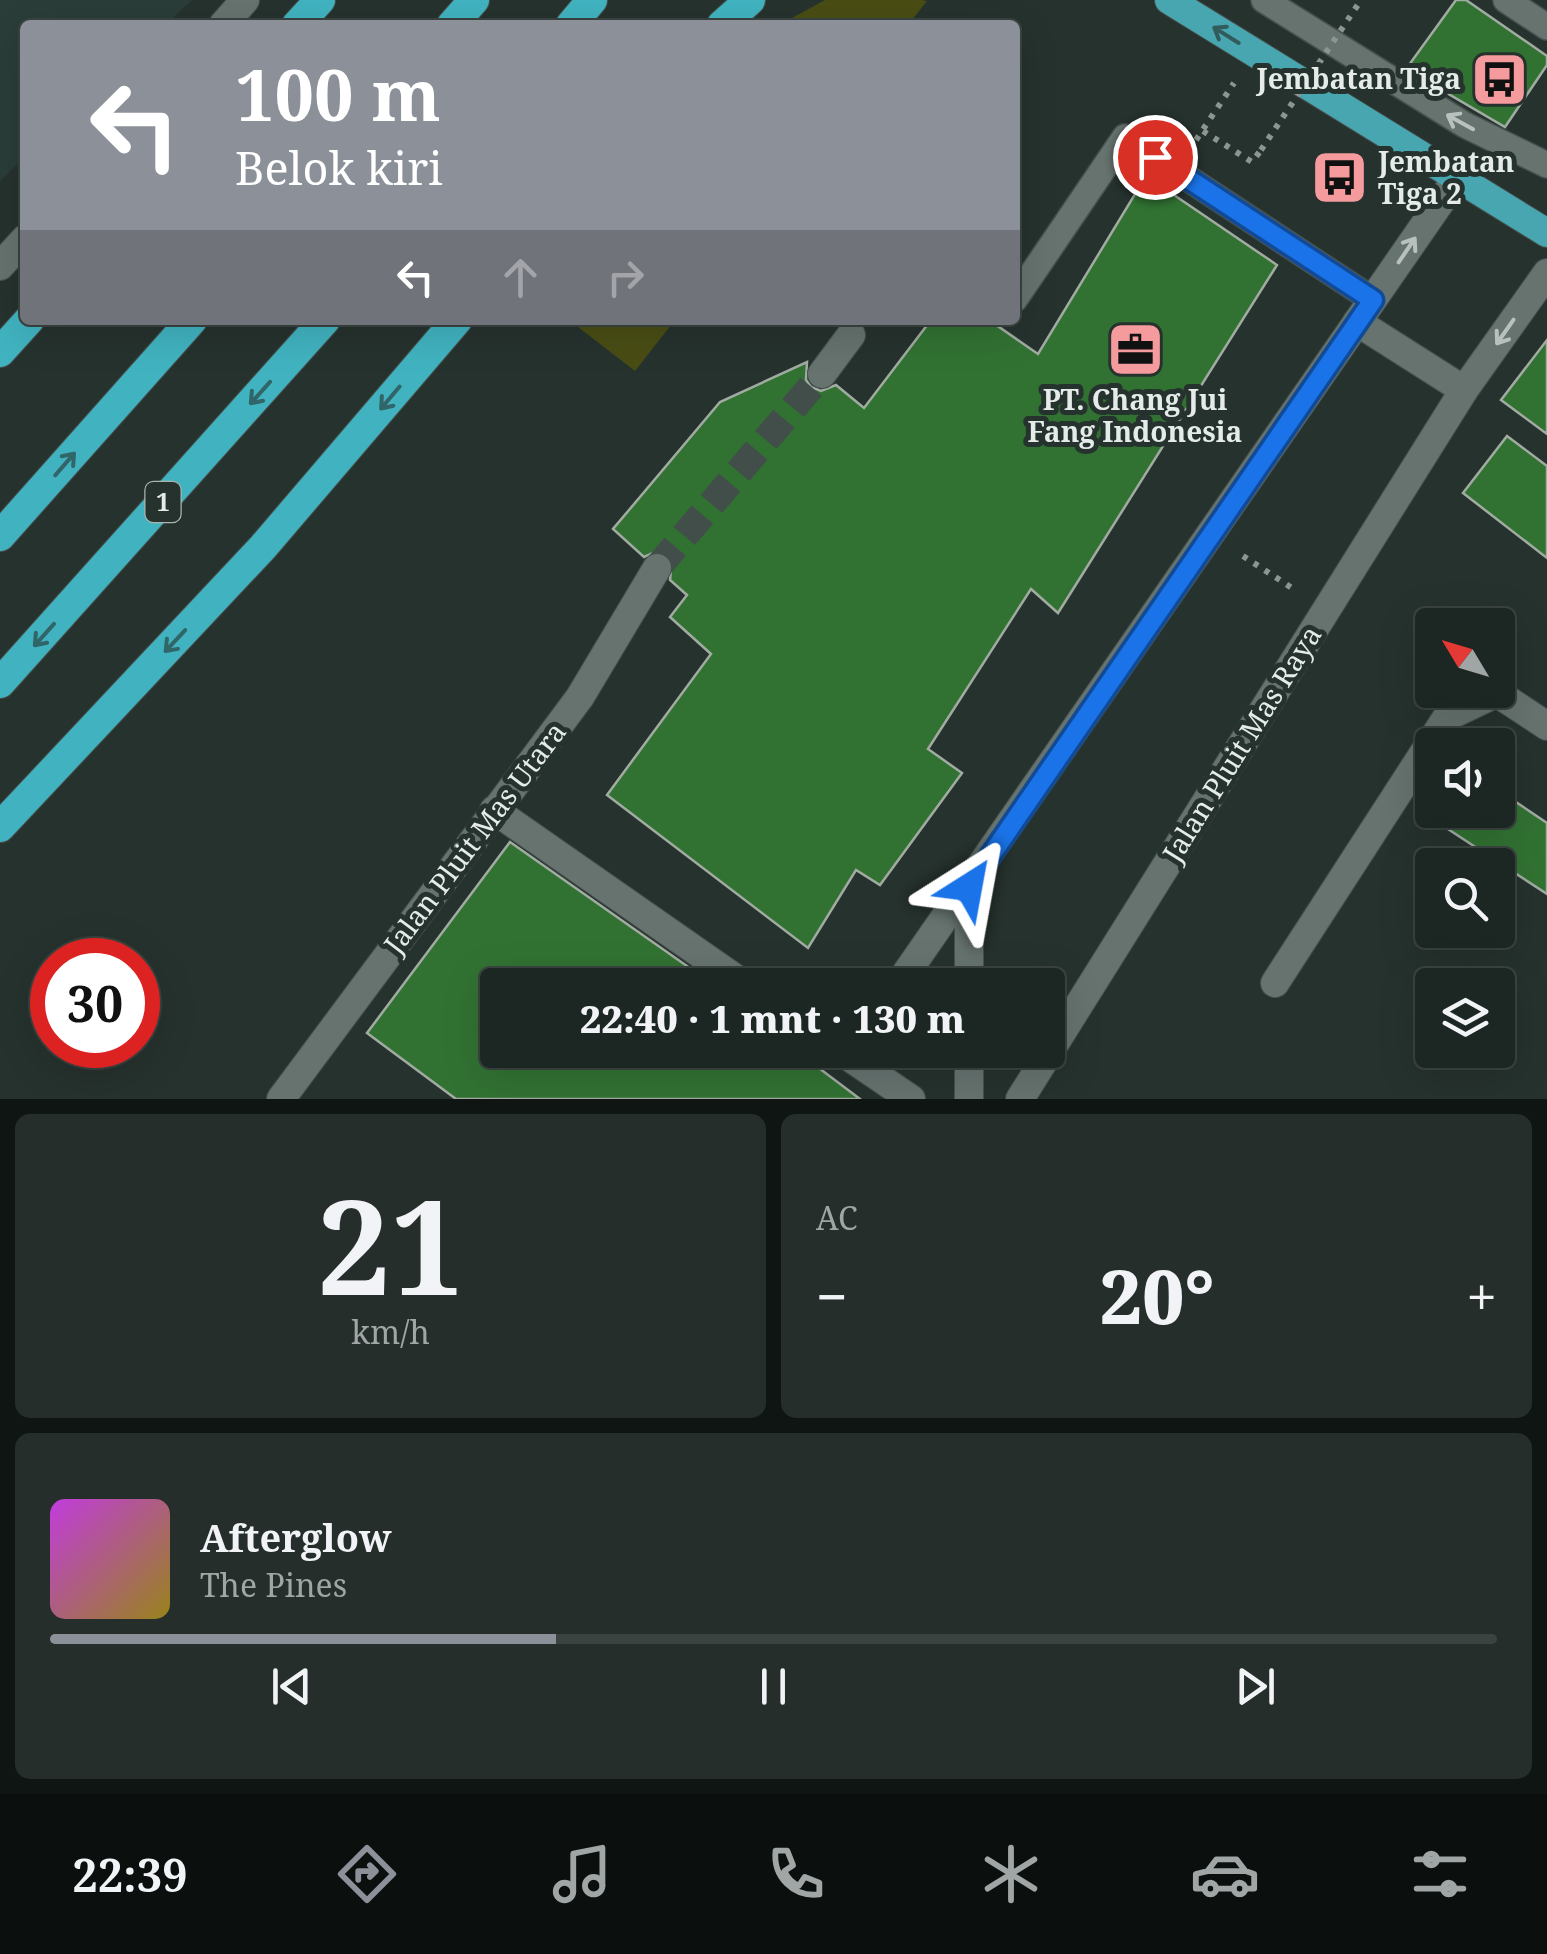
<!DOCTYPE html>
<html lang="id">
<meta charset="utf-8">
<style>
:root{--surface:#1c2622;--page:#252e2a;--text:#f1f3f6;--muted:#a0a5a5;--line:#3a4340;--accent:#8c9099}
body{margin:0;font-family:"Noto Serif",serif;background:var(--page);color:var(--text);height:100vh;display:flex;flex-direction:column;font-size:38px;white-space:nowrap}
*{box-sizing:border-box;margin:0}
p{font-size:32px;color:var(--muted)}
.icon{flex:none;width:55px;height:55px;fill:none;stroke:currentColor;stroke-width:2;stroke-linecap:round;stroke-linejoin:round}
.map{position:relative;height:1099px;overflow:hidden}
.panel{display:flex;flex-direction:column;gap:15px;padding:15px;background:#0f1513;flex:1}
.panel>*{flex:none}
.hud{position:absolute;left:20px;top:20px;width:1000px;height:305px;border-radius:10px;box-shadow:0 10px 40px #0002,0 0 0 2px var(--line);background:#8c9099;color:#fff;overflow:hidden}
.needle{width:65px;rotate:308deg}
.tools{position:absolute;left:1415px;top:608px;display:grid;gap:20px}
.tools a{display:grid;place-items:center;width:100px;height:100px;border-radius:10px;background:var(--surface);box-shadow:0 10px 40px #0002,0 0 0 2px var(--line);font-size:50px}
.speed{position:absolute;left:30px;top:938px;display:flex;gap:20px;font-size:50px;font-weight:700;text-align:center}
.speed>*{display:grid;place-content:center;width:130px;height:130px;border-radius:50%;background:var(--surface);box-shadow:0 10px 40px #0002,0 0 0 2px var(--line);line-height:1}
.speed .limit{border:15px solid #d22;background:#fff;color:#111}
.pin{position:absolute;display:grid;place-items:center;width:85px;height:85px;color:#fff;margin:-42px;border:5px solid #fff;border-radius:50%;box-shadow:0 2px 10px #0007}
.me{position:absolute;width:110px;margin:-55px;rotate:34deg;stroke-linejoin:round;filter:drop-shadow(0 0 8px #0008)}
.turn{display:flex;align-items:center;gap:35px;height:210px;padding:0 50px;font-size:45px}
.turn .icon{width:130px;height:130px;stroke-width:2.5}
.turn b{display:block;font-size:70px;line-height:85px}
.lanes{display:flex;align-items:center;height:95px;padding:0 50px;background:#0003;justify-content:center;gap:50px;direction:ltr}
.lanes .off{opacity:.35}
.big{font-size:75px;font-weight:800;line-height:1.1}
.panel .tile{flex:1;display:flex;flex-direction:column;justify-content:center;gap:15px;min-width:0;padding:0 35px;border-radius:15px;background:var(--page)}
.panel .dial{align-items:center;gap:0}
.dial b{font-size:130px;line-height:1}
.song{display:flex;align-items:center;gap:30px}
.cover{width:120px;height:120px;border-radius:15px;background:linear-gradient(135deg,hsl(290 70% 55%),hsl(50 70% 35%))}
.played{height:10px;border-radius:5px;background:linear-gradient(90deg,var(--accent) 35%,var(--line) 35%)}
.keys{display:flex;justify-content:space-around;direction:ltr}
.heat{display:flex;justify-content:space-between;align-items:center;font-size:55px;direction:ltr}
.panel .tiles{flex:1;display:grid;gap:15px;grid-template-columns:1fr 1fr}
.tile:last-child{grid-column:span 2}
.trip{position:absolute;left:480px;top:968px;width:585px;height:100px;border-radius:10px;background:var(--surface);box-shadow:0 10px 40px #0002,0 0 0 2px var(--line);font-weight:800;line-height:100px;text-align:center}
.tabs{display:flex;height:160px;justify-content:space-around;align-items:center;background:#0b0f0e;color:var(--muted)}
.tabs .icon{width:70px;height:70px}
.tabs .active{color:var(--accent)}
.tabs b{font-size:45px;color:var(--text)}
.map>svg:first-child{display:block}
.built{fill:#2a3d38}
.green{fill:#494d14}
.building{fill:#317232;stroke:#a2aba2;stroke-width:2.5}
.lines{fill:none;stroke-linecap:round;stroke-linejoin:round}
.minor-tunnel{stroke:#424e4a;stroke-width:28;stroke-dasharray:28 14;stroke-linecap:butt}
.service-casing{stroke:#46504d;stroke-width:28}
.minor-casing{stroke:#46504d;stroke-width:30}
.trunk-casing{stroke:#46504d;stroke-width:30}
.motorway-casing{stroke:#46504d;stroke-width:32}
.path{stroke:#8c9592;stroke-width:6;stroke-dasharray:5 8;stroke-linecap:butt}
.service{stroke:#66736f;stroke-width:25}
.minor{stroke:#66736f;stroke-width:28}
.trunk{stroke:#48a6b0;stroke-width:28}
.motorway{stroke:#41b3c0;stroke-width:30}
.path-bridge{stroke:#8c9592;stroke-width:6;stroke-dasharray:5 8;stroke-linecap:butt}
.oneway{stroke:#325b5c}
.oneway2{stroke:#b8c1be}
.oneway3{stroke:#316668}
.route-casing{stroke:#114b97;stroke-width:25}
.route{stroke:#1a73e8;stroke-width:18}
.labels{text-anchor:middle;stroke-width:10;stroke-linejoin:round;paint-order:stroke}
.shield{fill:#26322e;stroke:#abb4b1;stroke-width:2.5}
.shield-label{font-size:25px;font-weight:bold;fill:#e4ebe9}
.poi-label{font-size:28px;font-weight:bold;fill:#e4ebe9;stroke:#26322e;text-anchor:end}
.street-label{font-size:28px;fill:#e4ebe9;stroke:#26322e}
</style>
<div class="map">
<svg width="1547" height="1099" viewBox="0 0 1547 1099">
<rect width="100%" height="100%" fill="#26322e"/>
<!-- built -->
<polygon class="built" points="0,0 192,0 165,25 25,25 25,157 0,181"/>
<!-- green -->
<g class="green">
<polygon points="825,0 921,0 927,1 908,25 779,25"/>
<polygon points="569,320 675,320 635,371"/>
</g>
<!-- building -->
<g class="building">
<polygon points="1456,0 1466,0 1547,56 1547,65 1505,127 1406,69"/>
<polygon points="1146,176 1277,265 1058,613 1031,589 928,749 962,773 880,885 856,870 808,948 607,795 711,654 670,617 687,595 670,580 672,559 658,551 644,557 613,529 720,402 807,362 806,380 811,387 821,391 836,385 864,408 931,320 989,320 1038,354"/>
<polygon points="1547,340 1547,434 1501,400"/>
<polygon points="1507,436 1547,466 1547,558 1463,493"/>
<polygon points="1498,790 1547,823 1547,894 1419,810 1498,810"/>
<polygon points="510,842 714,985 498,985 498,1050 795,1050 860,1099 456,1099 367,1033"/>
</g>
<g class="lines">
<!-- minor-tunnel -->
<polyline class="minor-tunnel" points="657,568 822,374"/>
<defs>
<g id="service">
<polyline points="1264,0 1465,125 1547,165"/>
<polyline points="1506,0 1547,27"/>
<polyline points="1015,299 1125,137 1373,300"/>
</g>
<g id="minor">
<polyline points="223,25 245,0"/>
<polyline points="0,266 25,239"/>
<polyline points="1357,322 1464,390"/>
<polyline points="822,374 851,335"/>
<polyline points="494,810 745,985"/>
<polyline points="1275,983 1447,717 1497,693 1547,726"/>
<polyline points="898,985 1457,178"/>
<polyline points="969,985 969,887"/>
<polyline points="839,1050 911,1099"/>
<polyline points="281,1099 580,697 657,568"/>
<polyline points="969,1099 969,1050"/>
<polyline points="1020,1099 1464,390 1547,273"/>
</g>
<polyline id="trunk" points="1169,0 1547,233"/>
<g id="motorway">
<polyline points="297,25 320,0"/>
<polyline points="452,25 474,0"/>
<polyline points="571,25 592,0"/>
<polyline points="722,25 750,0"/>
<polyline points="0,352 29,320"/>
<polyline points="0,536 192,320"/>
<polyline points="0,683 325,320"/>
<polyline points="0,827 263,547 457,320"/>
</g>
</defs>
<!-- service casing -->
<use href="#service" class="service-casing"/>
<!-- minor casing -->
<use href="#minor" class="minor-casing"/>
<!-- trunk casing -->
<use href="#trunk" class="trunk-casing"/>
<!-- motorway casing -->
<use href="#motorway" class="motorway-casing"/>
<!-- path -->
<g class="path">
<polyline points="1203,131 1252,162 1261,150"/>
<polyline points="1196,140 1234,83"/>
<polyline points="1243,556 1295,590"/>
</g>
<!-- service -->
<use href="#service" class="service"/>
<!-- minor -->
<use href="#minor" class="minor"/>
<!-- trunk -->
<use href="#trunk" class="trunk"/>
<!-- motorway -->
<use href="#motorway" class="motorway"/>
<!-- path-bridge -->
<polyline class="path-bridge" points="1261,150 1361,0"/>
</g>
<!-- one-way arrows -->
<defs><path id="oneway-shaft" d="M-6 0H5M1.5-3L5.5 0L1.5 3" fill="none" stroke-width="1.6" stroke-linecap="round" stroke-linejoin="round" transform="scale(2.5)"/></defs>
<use class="oneway" href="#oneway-shaft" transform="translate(1226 35) rotate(-148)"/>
<g class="oneway2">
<use href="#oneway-shaft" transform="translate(1460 122) rotate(-151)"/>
<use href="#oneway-shaft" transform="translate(1407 250) rotate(-56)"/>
<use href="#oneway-shaft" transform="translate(1505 332) rotate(125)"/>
</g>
<g class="oneway3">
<use href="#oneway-shaft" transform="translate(260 393) rotate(132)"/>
<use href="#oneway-shaft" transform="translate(390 398) rotate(130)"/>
<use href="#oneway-shaft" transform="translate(65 464) rotate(-49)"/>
<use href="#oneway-shaft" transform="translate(44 635) rotate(132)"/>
<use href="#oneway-shaft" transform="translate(175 641) rotate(133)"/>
</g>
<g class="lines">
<defs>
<polyline id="route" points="969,887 1373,300 1155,157"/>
</defs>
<!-- route casing -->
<use href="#route" class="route-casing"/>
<!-- route -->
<use href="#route" class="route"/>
</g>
<!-- icons -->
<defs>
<symbol id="bus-square" viewBox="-11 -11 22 22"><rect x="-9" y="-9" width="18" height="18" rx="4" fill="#f59b9d" stroke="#26322e"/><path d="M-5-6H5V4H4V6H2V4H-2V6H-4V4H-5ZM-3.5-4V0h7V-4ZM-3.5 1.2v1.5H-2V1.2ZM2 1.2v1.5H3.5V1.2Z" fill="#111"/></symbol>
<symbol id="office-square" viewBox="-11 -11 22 22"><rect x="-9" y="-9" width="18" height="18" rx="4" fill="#f59b9d" stroke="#26322e"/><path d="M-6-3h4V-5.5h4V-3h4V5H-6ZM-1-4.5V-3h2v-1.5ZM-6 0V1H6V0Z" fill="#111"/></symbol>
</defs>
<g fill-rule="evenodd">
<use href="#bus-square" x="1468" y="48" width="63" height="63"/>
<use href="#bus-square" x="1308" y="146" width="63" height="63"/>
<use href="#office-square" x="1104" y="318" width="63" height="63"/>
</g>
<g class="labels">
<!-- shield labels -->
<rect class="shield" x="145.5" y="482" width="35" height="40" rx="8"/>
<g class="shield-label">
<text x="163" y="511">1</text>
</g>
<!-- poi labels -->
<g class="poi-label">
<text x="1461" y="89">Jembatan Tiga</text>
<text x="1378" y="172" text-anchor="start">Jembatan<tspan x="1378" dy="32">Tiga 2</tspan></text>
<text x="1135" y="410" text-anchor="middle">PT. Chang Jui<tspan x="1135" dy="32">Fang Indonesia</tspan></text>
</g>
<!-- street labels -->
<g class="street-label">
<text transform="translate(1242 744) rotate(-58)" y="10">Jalan Pluit Mas Raya</text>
<text transform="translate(475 838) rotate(-53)" y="10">Jalan Pluit Mas Utara</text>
</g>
</g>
</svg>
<div class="tools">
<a><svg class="needle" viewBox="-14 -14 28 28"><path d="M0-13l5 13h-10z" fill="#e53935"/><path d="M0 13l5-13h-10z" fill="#a0a5a5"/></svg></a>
<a><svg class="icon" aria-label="sound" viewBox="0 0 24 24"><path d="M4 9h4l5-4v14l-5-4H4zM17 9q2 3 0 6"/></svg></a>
<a><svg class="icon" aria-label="search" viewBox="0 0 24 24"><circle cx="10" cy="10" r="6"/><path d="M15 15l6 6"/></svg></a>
<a><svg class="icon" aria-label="layers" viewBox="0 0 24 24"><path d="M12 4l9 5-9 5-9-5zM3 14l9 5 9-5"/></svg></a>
</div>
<div class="speed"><div class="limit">30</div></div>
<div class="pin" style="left:1155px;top:157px;background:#d93025"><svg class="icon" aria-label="arrive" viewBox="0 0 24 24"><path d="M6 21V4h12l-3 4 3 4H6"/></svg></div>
<svg class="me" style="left:969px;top:887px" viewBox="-20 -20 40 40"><path d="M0-17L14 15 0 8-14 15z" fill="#1a73e8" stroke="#fff" stroke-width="4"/></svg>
<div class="trip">22:40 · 1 mnt · 130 m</div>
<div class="hud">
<div class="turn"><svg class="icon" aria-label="left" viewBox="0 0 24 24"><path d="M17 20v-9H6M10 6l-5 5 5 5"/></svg><div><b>100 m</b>Belok kiri</div></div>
<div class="lanes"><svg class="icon" aria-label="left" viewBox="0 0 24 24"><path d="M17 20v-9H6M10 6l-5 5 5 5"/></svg><svg class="icon off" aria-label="ahead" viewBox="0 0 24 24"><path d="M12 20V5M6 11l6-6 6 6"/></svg><svg class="icon off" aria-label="right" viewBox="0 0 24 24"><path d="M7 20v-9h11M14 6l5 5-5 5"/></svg></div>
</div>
</div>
<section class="panel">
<div class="tiles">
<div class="tile dial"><b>21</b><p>km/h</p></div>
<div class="tile"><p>AC</p>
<div class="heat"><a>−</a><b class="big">20°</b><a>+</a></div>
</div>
<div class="tile">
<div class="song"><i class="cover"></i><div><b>Afterglow</b><p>The Pines</p></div></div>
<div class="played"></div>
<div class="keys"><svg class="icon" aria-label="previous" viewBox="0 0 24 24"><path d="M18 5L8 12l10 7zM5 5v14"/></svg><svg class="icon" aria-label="pause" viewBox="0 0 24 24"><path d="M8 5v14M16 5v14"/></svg><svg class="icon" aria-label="next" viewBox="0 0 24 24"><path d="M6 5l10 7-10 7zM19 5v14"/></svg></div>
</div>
</div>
</section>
<nav class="tabs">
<b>22:39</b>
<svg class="icon active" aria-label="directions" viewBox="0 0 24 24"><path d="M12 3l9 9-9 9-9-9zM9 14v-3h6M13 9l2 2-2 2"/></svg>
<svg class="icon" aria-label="music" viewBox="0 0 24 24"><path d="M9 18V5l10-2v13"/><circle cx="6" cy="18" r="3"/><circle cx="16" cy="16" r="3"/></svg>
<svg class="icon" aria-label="phone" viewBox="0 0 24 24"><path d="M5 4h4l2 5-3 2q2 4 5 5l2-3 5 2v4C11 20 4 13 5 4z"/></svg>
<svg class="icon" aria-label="climate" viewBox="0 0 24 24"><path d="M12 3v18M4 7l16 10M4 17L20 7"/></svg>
<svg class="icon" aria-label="car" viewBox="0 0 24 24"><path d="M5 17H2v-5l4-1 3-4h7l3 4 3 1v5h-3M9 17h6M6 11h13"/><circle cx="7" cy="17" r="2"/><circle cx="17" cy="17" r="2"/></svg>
<svg class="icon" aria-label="filters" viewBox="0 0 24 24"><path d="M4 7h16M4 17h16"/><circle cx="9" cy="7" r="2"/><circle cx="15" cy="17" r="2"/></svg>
</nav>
